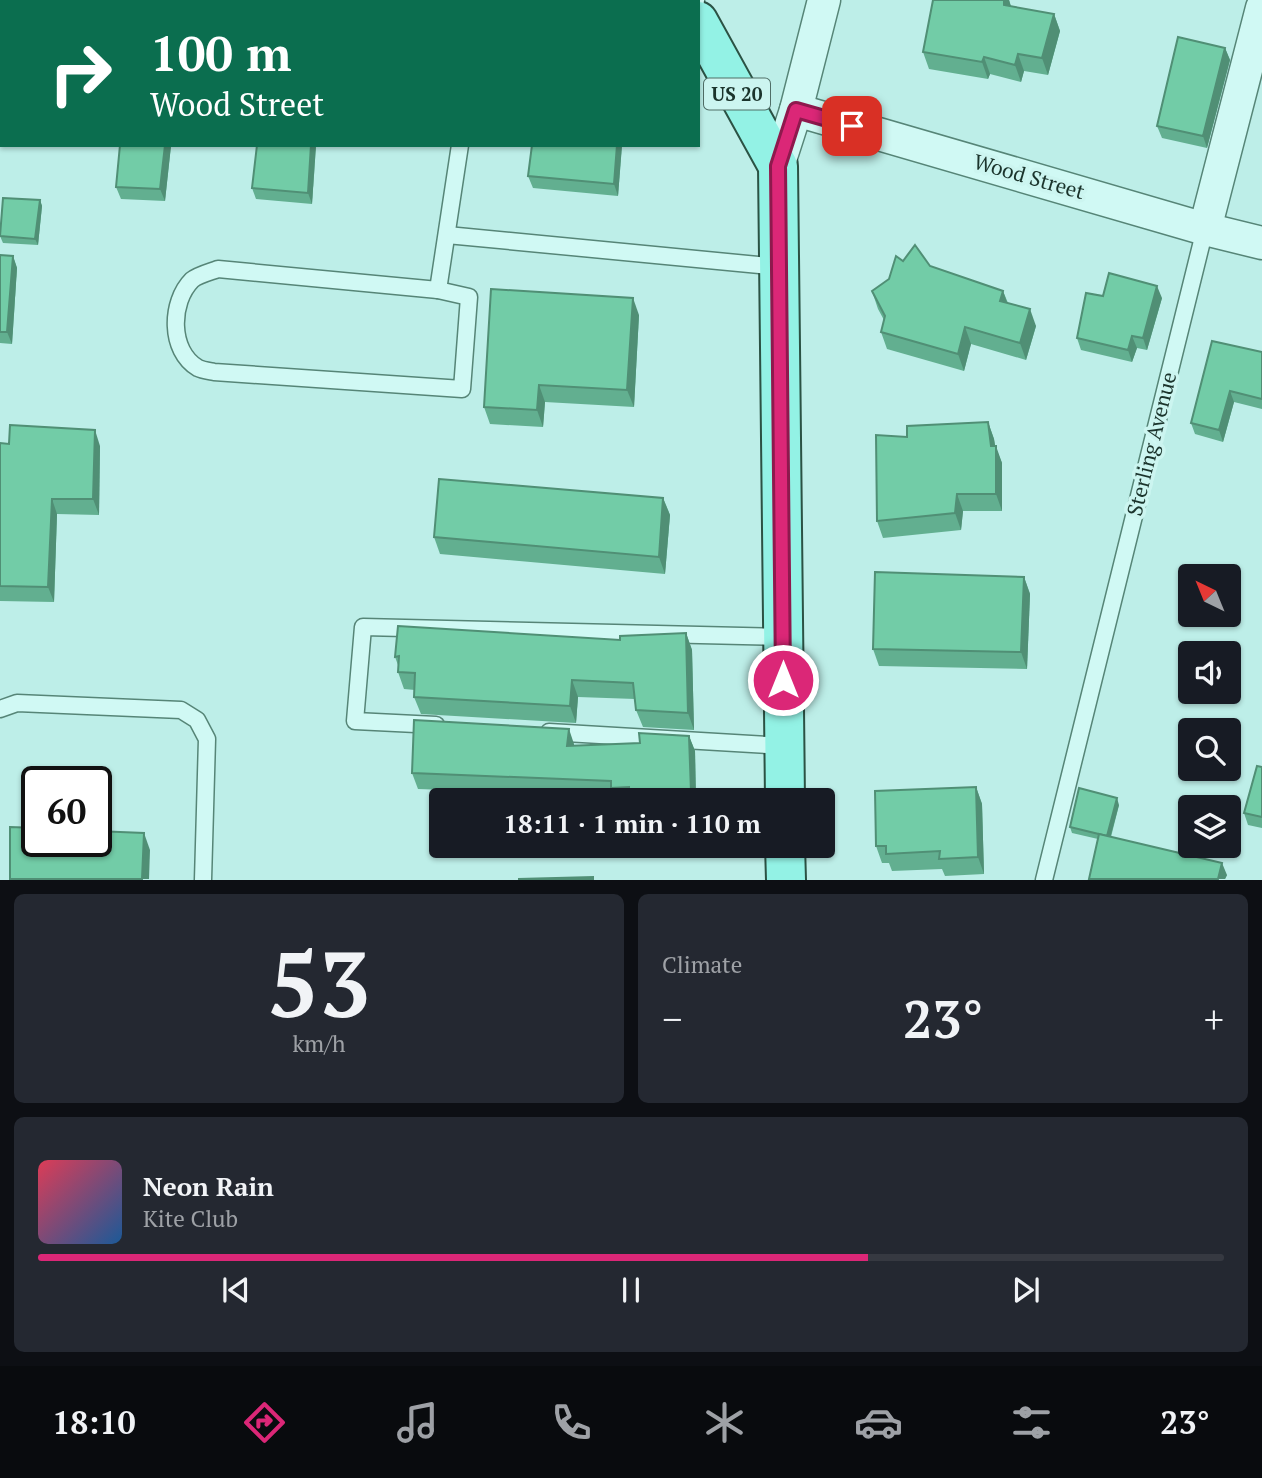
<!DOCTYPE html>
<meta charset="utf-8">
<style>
:root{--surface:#171b24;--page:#242831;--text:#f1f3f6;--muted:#9ea1a6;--line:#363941;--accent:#db2777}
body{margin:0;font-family:"PT Serif",serif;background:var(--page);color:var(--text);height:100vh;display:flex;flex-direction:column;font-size:26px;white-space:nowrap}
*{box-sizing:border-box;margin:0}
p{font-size:23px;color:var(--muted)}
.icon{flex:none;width:38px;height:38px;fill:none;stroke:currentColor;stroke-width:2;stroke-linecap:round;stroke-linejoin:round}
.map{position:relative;height:880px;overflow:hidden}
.details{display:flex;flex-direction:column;gap:14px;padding:14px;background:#0d0f14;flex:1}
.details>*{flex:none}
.top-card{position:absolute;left:0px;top:0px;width:700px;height:147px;box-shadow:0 2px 5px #0004;background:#0b6e4f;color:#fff;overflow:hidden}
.needle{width:46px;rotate:317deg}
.buttons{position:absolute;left:1178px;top:564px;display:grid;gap:14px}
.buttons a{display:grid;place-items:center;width:63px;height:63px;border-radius:7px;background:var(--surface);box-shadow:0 2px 5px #0004;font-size:35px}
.speed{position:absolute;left:21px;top:766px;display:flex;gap:14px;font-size:35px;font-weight:700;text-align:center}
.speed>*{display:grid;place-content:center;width:91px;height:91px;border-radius:50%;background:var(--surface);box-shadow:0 2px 5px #0004;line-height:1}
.speed .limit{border:4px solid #111;border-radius:10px;background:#fff;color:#111}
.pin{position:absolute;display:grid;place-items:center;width:60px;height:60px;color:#fff;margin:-30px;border-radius:14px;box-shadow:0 4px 10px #0006}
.me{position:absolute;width:77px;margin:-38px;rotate:0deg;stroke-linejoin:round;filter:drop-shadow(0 0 5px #0008)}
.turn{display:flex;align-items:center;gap:24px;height:147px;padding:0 35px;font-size:32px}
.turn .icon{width:91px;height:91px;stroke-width:2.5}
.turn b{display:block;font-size:49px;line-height:60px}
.big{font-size:52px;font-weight:700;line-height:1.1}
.details .widget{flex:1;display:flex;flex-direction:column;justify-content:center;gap:10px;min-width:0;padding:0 24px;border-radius:10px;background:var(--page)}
.details .dial{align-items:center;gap:0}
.dial b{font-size:91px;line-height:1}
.song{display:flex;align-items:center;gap:21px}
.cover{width:84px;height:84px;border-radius:10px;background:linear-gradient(135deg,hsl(350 70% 55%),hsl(210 70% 35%))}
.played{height:7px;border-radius:4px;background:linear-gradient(90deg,var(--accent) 70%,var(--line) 70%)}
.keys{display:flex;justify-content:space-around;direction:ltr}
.heat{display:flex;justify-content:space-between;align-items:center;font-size:38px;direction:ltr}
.details .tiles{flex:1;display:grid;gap:14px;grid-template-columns:1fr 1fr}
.widget:last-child{grid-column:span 2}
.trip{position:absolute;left:429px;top:788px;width:406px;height:70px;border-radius:7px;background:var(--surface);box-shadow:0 2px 5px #0004;font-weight:700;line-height:70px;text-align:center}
.tab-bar{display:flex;height:112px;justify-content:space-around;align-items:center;background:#090b0e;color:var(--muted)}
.tab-bar .icon{width:49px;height:49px}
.tab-bar .active{color:var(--accent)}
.tab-bar b{font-size:32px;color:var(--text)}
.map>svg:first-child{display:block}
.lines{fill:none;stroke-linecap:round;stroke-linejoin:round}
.service-casing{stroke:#568577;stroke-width:19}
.minor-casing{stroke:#568577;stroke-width:35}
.primary-casing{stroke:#2b5244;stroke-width:42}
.service{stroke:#d0f9f4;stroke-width:16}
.minor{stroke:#d0f9f4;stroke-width:32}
.primary{stroke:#93f2e5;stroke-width:38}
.wall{fill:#62af90}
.shaded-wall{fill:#508f75}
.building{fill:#72cca7;stroke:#508f75;stroke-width:2}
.route-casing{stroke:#8e194d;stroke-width:18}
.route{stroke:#db2777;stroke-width:12}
.labels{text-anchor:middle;stroke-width:7;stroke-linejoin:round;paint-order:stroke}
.shield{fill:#ccf5f0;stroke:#506e67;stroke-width:2}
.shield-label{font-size:19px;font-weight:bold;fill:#1b342c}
.street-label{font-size:21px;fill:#1b342c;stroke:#ccf5f0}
</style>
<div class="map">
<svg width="1262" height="880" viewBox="0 0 1262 880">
<rect width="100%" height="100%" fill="#bdeee8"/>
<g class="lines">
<defs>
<g id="service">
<polyline points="447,235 779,267"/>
<path d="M218,269l220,21 31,7 -7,92 -248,-17c-5,-1 -12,-2 -16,-4 -29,-17 -28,-66 -6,-88 6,-5 18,-8 26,-11z"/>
<polyline points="438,290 460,145"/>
<polyline points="0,709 17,703 181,710 197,720 207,739 203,880"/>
<polyline points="436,725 355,721 363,627 783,637"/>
<polyline points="549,732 784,746"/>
<polyline points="1044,880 1205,229"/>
</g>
<g id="minor">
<polyline points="456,0 480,2"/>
<polyline points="681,2 688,0"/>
<polyline points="796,110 1205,229 1262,243"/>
<polyline points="778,166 796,110 824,0"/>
<polyline points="1205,229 1262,8"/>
</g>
<g id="primary">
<polyline points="698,21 778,166 785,800"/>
<polyline points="785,845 786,880"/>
</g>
</defs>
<!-- service casing -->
<use href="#service" class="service-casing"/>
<!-- minor casing -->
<use href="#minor" class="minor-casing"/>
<!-- primary casing -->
<use href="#primary" class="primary-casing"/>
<!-- service -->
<use href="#service" class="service"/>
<!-- minor -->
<use href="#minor" class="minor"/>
<!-- primary -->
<use href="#primary" class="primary"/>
</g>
<!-- wall -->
<g class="wall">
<polygon points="933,0 1009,0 1011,6 1054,14 1060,31 1048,75 1024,71 1021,82 990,74 988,79 929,69 923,52"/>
<rect x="0" y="3" width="2" height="87"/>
<polygon points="1225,48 1230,60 1207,148 1162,138 1157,126"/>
<polygon points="171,145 165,201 121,199 116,187"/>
<polygon points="316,145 312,204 256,199 252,188"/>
<polygon points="532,145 622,145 618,196 533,188 528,176"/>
<polygon points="40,200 42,206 38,245 3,243 0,236"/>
<polygon points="0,255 13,256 17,268 12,344 0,343"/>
<polygon points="903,261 930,266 1003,291 1008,303 1036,326 1026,360 971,344 964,371 887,349 881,332 884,320 878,309 872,291 889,279"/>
<polygon points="1103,296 1162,298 1147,350 1137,348 1132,362 1081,350 1077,338"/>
<polygon points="639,315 634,407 545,402 543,427 490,424 484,407"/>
<polygon points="1262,352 1262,409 1234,402 1223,442 1195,434 1191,423"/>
<polygon points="988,422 994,439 995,446 1002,463 1002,511 963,511 961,530 883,538 877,521 907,437"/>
<polygon points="0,443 100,446 99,515 57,514 54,602 0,601"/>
<polygon points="663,498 670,515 665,574 440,554 434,537"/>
<polygon points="1024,577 1030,594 1027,669 879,666 873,649"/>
<polygon points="686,633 692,650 694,730 643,727 636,710 635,699 578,697 576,723 421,714 414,697 415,690 404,689 398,672 398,665 395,657 620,640"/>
<polygon points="689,736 695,751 696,800 615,800 614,796 418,789 412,773 574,744 574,746 640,743"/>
<polygon points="1262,767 1262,828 1248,825 1244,813"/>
<polygon points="976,787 982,804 984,874 945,876 942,869 892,871 889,863 882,863 876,846"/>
<polygon points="1119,805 1111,837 1227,875 1225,879 1089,879 1098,839 1072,833 1070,827"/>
</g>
<!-- shaded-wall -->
<g class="shaded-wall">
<polygon points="1004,0 1009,0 1011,7 1004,5"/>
<polygon points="1054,14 1060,31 1048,75 1042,58"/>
<polygon points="1225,48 1230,60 1207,148 1203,136"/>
<polygon points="1018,54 1024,71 1021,82 1015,65"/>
<polygon points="984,57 990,74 988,79 982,62"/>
<polygon points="165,145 171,146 165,201 160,189"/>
<polygon points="311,145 316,145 312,204 308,193"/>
<polygon points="617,145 622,145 618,196 614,184"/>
<polygon points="40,200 42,206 38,245 35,239"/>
<polygon points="13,256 17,268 12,344 7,332"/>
<polygon points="1157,286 1162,298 1147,350 1143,338"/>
<polygon points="1003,291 1009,308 1000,301"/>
<polygon points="633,298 639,315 634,407 627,390"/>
<polygon points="1030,309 1036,326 1026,360 1020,343"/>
<polygon points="965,327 971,344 964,371 958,354"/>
<polygon points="1132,336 1137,348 1132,362 1128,350"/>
<polygon points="539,385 545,402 543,427 537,410"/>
<polygon points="1230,391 1234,402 1223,442 1219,430"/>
<polygon points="988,422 994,439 996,451 996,446 1002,463 1002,511 996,494"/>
<polygon points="95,430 100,446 99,515 93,499"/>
<polygon points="957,494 963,511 961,530 955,513"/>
<polygon points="663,498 670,515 665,574 659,557"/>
<polygon points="52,499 57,514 54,602 48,587"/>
<polygon points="1024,577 1030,594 1027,669 1021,652"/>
<polygon points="686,633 692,650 694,730 688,713"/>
<polygon points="572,680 578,697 576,723 570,706"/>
<polygon points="569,729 574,744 573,761 567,746"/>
<polygon points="689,736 695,751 696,800 694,800 691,792"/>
<polygon points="976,787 982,804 984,874 978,857"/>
<polygon points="1117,798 1119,805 1109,842 1107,836"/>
<polygon points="144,833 150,850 149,879 142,879"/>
<polygon points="1222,863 1227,875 1225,879 1218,879"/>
</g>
<!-- building -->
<g class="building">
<polygon points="933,0 1004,0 1004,5 1054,14 1042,58 1018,54 1015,65 984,57 982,62 923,52"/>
<rect x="0" y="3" width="2" height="75"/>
<polygon points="1178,37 1225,48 1203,136 1157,126"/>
<polygon points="120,145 165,145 160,189 116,187"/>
<polygon points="257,145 311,145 308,193 252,188"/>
<polygon points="532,145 617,145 614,184 528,176"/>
<polygon points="3,198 40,200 35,239 0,236"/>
<polygon points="915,245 930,266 1003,291 1000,301 1030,309 1020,343 965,327 958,354 881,332 885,316 872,291 889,279 896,256 903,261"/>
<polygon points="0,255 13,256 7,332 0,332"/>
<polygon points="1109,273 1157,286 1143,338 1132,336 1128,350 1077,338 1086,293 1103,296"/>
<polygon points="491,289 633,298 627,390 539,385 537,410 484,407"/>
<polygon points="1212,341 1262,352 1262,399 1230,391 1219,430 1191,423"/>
<polygon points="988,422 991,446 996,446 996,494 957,494 955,513 877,521 876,435 907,437 907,426"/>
<polygon points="10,425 95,430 93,499 52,499 48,587 0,586 0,443 9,444"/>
<polygon points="439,479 663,498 659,557 434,537"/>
<polygon points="875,572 1024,577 1021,652 873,649"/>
<polygon points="398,626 620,640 620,636 686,633 688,713 636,710 633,683 572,680 570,706 414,697 415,673 398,672 399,656 395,657"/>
<polygon points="414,720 569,729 567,746 640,743 639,733 689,736 691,792 629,792 629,787 611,788 611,781 412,773"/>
<polygon points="1257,766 1262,767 1262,817 1244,813"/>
<polygon points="976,787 978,857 939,859 940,851 886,854 886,846 876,846 875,791"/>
<polygon points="1079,788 1117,798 1107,836 1070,827"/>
<polygon points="10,827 37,828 37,842 96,842 96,831 144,833 142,879 10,879"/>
<polygon points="1099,834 1222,863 1218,879 1089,879"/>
<polygon points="593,877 593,879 518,879"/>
</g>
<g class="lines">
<defs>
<polyline id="route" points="783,680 778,166 796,110 852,126"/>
</defs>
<!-- route casing -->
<use href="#route" class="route-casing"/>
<!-- route -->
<use href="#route" class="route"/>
</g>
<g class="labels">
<!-- shield labels -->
<rect class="shield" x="704" y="78.5" width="66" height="31" rx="5"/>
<g class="shield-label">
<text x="737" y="101">US 20</text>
</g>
<!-- street labels -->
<g class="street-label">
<text transform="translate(1029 177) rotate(16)" y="7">Wood Street</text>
<text transform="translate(1152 444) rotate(-76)" y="7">Sterling Avenue</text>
</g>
</g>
</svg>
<div class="buttons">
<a><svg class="needle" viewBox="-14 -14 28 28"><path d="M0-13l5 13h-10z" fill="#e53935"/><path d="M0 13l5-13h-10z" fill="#9ea1a6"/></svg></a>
<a><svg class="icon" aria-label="sound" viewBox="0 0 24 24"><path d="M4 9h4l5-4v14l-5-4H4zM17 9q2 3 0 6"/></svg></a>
<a><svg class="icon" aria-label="search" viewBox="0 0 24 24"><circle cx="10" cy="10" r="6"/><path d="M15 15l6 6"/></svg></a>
<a><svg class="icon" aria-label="layers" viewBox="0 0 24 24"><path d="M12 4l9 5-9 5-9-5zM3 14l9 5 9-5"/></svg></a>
</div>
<div class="speed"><div class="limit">60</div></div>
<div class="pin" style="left:852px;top:126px;background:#d93025"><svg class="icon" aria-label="arrive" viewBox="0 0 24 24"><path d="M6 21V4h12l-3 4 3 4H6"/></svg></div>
<svg class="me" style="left:783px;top:680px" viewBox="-20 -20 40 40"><circle r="17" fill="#db2777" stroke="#fff" stroke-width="3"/><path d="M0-11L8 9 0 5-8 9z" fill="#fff"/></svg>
<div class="trip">18:11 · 1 min · 110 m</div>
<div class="top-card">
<div class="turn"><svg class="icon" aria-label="right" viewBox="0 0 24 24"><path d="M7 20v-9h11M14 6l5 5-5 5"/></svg><div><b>100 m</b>Wood Street</div></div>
</div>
</div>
<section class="details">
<div class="tiles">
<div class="widget dial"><b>53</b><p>km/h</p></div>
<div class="widget"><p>Climate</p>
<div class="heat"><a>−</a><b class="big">23°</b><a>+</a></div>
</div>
<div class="widget">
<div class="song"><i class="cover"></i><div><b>Neon Rain</b><p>Kite Club</p></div></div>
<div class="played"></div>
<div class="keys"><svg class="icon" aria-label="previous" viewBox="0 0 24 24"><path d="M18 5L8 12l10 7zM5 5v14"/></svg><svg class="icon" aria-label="pause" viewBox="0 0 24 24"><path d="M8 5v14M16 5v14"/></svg><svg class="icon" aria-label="next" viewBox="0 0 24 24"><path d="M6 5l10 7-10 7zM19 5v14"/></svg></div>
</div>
</div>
</section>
<nav class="tab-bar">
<b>18:10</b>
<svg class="icon active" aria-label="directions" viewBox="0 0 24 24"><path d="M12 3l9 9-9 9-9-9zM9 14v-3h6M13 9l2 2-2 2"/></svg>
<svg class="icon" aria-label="music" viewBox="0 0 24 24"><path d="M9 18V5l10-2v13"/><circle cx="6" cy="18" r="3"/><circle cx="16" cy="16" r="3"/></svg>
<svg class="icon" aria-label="phone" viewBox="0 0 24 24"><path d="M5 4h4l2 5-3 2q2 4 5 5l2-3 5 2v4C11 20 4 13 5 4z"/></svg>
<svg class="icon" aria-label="climate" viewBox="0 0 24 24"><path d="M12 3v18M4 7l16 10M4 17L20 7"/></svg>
<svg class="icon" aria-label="car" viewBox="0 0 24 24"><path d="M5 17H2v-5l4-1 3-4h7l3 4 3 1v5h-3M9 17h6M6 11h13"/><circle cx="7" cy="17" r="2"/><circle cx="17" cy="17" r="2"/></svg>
<svg class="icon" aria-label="filters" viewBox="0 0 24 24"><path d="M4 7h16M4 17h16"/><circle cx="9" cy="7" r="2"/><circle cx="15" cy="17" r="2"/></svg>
<b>23°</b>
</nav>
